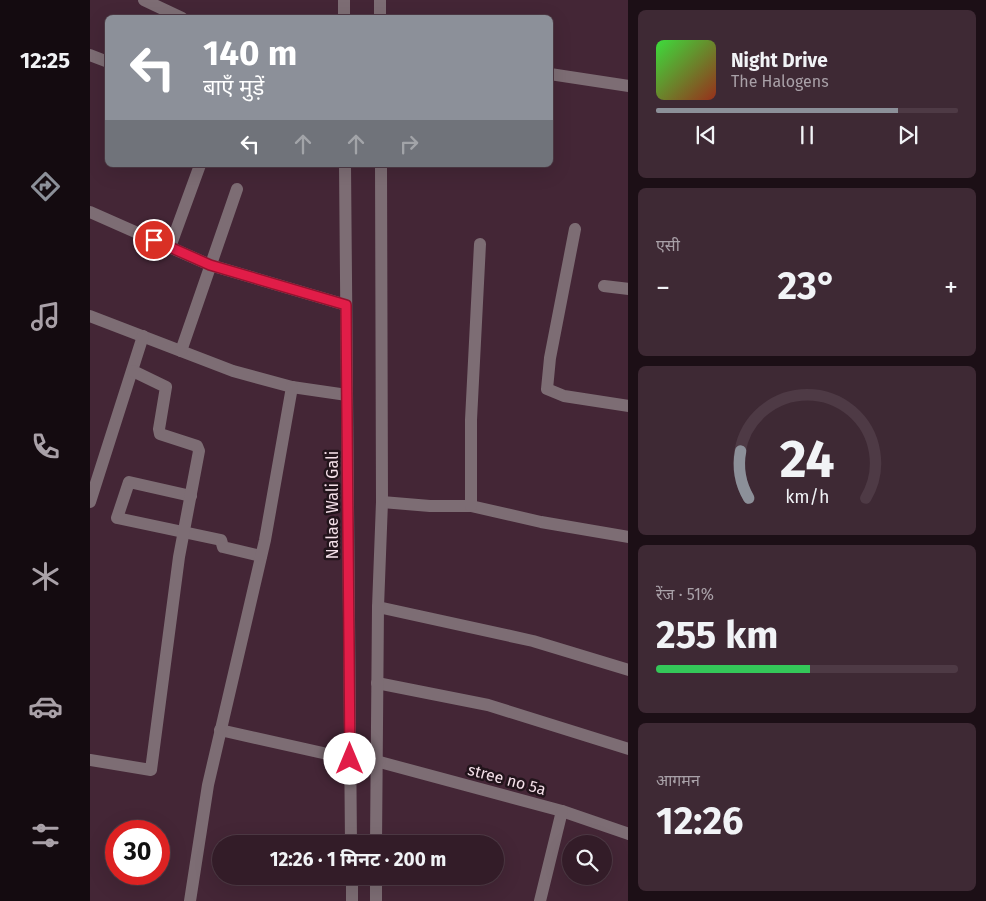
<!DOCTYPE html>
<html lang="hi">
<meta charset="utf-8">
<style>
:root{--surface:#331c28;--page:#3e2934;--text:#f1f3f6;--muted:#a9a1a8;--line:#4e3a45;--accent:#8c9099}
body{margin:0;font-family:"Fira Sans","Noto Sans Devanagari",sans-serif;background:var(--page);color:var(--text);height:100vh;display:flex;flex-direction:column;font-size:19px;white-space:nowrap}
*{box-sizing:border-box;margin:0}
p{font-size:16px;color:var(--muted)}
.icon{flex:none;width:28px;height:28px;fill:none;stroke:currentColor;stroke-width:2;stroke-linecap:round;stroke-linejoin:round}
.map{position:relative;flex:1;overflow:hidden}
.side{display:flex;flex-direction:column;gap:10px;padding:10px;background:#1c0f16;width:358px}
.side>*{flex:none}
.banner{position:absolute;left:15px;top:15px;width:448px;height:152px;border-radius:8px;box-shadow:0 5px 20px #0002,0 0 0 1px var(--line);background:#8c9099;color:#fff;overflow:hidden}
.fabs{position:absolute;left:472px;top:835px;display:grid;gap:10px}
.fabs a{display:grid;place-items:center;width:50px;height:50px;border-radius:50%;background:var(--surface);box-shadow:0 5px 20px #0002,0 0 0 1px var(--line);font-size:25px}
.speed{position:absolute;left:15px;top:820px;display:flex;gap:10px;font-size:25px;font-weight:700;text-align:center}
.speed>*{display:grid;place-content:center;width:65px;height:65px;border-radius:50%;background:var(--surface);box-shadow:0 5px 20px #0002,0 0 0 1px var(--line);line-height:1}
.speed .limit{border:8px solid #d22;background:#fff;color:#111}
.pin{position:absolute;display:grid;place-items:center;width:42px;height:42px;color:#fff;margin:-21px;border:2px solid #fff;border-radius:50%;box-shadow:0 1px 5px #0007}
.me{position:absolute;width:55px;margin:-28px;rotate:0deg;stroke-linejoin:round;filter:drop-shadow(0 0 4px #0008)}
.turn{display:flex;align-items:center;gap:18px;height:105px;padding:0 15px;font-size:22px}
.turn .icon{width:65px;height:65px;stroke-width:2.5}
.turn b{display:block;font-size:35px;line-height:42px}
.lanes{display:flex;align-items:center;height:48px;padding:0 15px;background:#0003;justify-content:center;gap:25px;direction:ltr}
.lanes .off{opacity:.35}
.big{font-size:38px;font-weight:700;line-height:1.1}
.side .widget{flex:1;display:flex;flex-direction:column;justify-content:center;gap:8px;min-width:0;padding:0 18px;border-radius:8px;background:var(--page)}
.side .dial{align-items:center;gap:0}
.dial svg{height:130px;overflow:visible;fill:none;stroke:var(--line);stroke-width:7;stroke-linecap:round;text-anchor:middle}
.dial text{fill:var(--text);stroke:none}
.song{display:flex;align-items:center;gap:15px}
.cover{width:60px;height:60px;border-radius:8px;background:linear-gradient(135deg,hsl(120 70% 55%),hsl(10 70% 35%))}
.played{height:5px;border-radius:2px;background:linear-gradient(90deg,var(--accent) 80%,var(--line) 80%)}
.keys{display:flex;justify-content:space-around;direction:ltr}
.heat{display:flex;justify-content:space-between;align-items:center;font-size:28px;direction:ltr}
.charge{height:8px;border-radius:4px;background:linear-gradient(90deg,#34c759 51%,var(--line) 0)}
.trip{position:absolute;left:122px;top:835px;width:292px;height:50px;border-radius:25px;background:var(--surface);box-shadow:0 5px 20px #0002,0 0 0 1px var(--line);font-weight:700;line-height:50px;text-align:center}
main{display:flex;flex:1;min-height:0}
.menu{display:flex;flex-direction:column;width:90px;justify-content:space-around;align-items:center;background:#140b10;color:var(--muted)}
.menu .icon{width:35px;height:35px}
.menu .current{color:var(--accent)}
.menu b{font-size:22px;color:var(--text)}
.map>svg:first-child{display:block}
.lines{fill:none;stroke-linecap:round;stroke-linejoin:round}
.minor{stroke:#7d6d74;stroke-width:12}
.route-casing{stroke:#92132f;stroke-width:12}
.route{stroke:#e11d48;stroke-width:9}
.labels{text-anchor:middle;stroke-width:5;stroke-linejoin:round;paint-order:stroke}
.street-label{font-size:16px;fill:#f4e0e9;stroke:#22141b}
</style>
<main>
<nav class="menu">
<b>12:25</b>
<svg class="icon current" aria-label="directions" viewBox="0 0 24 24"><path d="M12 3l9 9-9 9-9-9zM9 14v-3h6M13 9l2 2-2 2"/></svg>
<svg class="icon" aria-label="music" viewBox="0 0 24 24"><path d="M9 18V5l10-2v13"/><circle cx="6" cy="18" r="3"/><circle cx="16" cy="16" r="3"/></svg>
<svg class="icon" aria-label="phone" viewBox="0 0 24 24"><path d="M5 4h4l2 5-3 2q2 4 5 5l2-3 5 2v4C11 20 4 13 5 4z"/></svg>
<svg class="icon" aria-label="climate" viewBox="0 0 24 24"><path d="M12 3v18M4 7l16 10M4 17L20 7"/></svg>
<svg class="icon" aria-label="car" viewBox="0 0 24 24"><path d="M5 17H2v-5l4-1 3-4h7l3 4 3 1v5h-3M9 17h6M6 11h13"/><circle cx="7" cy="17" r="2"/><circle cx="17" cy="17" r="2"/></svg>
<svg class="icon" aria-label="filters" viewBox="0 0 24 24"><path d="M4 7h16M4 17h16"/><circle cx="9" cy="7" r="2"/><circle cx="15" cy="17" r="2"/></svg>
</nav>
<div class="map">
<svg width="539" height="901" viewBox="0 0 539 901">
<rect width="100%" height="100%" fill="#442636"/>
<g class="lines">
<!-- minor -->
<g class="minor">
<polyline points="54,0 92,18"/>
<polyline points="254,0 254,18"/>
<polyline points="290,0 290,18"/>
<polyline points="0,55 18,62"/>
<polyline points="460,74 539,86"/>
<polyline points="255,165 261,844"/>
<polyline points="0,212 120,265 256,305"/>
<polyline points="485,229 460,358 457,389 474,396 539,406"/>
<polyline points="80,247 110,165"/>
<polyline points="514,286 539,289"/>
<polyline points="0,316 143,371 202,387 257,395"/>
<polyline points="91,351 147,189"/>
<polyline points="101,496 39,482 27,518 131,540 133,547 171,556"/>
<polyline points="0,502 53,336"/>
<polyline points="292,502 340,506 381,506 451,522 539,537"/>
<polyline points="381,506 381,420 390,244"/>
<polyline points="288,607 443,641 539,670"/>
<polyline points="287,683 398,705 539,749"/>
<polyline points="130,730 260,759 286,761 472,811 539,834"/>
<polyline points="0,760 61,770 89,557 109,451 107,446 70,434 69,429 76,387 43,371"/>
<polyline points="286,844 288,607 292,502 291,165"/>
<polyline points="262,876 262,901"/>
<polyline points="100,901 118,785 175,540 202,387"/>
<polyline points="286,901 286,876"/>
<polyline points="450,901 472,811"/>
</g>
</g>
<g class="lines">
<defs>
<polyline id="route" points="64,240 120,265 256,305 260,759"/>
</defs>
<!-- route casing -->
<use href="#route" class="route-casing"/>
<!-- route -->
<use href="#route" class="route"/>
</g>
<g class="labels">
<!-- street labels -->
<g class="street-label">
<text transform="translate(242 505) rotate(-90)" y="6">Nalae Wali Gali</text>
<text transform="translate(417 779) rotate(15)" y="6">stree no 5a</text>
</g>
</g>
</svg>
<div class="fabs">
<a><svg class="icon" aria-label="search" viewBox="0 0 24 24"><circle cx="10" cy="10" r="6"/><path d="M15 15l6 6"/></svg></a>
</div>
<div class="speed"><div class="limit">30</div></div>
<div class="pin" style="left:64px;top:240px;background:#d93025"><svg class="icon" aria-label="arrive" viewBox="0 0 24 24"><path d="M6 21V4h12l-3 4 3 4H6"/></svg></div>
<svg class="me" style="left:260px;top:759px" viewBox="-20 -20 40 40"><circle r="19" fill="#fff"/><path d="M0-13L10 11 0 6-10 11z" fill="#e11d48"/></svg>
<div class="trip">12:26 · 1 मिनट · 200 m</div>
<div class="banner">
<div class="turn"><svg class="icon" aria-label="left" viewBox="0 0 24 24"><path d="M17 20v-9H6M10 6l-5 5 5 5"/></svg><div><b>140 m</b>बाएँ मुड़ें</div></div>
<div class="lanes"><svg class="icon" aria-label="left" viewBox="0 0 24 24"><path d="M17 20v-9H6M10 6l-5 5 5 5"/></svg><svg class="icon off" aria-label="ahead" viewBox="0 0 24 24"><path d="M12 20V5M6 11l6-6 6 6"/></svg><svg class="icon off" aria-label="ahead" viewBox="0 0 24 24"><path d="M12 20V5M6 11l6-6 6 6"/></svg><svg class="icon off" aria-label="right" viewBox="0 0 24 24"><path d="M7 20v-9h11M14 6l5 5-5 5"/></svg></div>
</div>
</div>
<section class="side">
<div class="widget">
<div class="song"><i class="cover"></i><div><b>Night Drive</b><p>The Halogens</p></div></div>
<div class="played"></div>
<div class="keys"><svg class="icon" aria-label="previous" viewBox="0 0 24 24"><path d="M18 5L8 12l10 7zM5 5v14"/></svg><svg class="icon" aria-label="pause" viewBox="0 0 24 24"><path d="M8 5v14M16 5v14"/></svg><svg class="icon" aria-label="next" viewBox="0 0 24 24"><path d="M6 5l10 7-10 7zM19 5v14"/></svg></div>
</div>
<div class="widget"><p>एसी</p>
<div class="heat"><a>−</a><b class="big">23°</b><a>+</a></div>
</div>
<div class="widget dial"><svg viewBox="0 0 100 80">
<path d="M14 69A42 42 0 1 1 86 69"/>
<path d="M14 69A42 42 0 0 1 9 40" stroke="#8c9099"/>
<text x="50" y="56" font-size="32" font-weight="700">24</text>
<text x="50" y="72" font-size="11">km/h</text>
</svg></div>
<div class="widget"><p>रेंज · 51%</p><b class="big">255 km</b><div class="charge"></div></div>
<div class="widget"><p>आगमन</p><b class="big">12:26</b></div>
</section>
</main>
